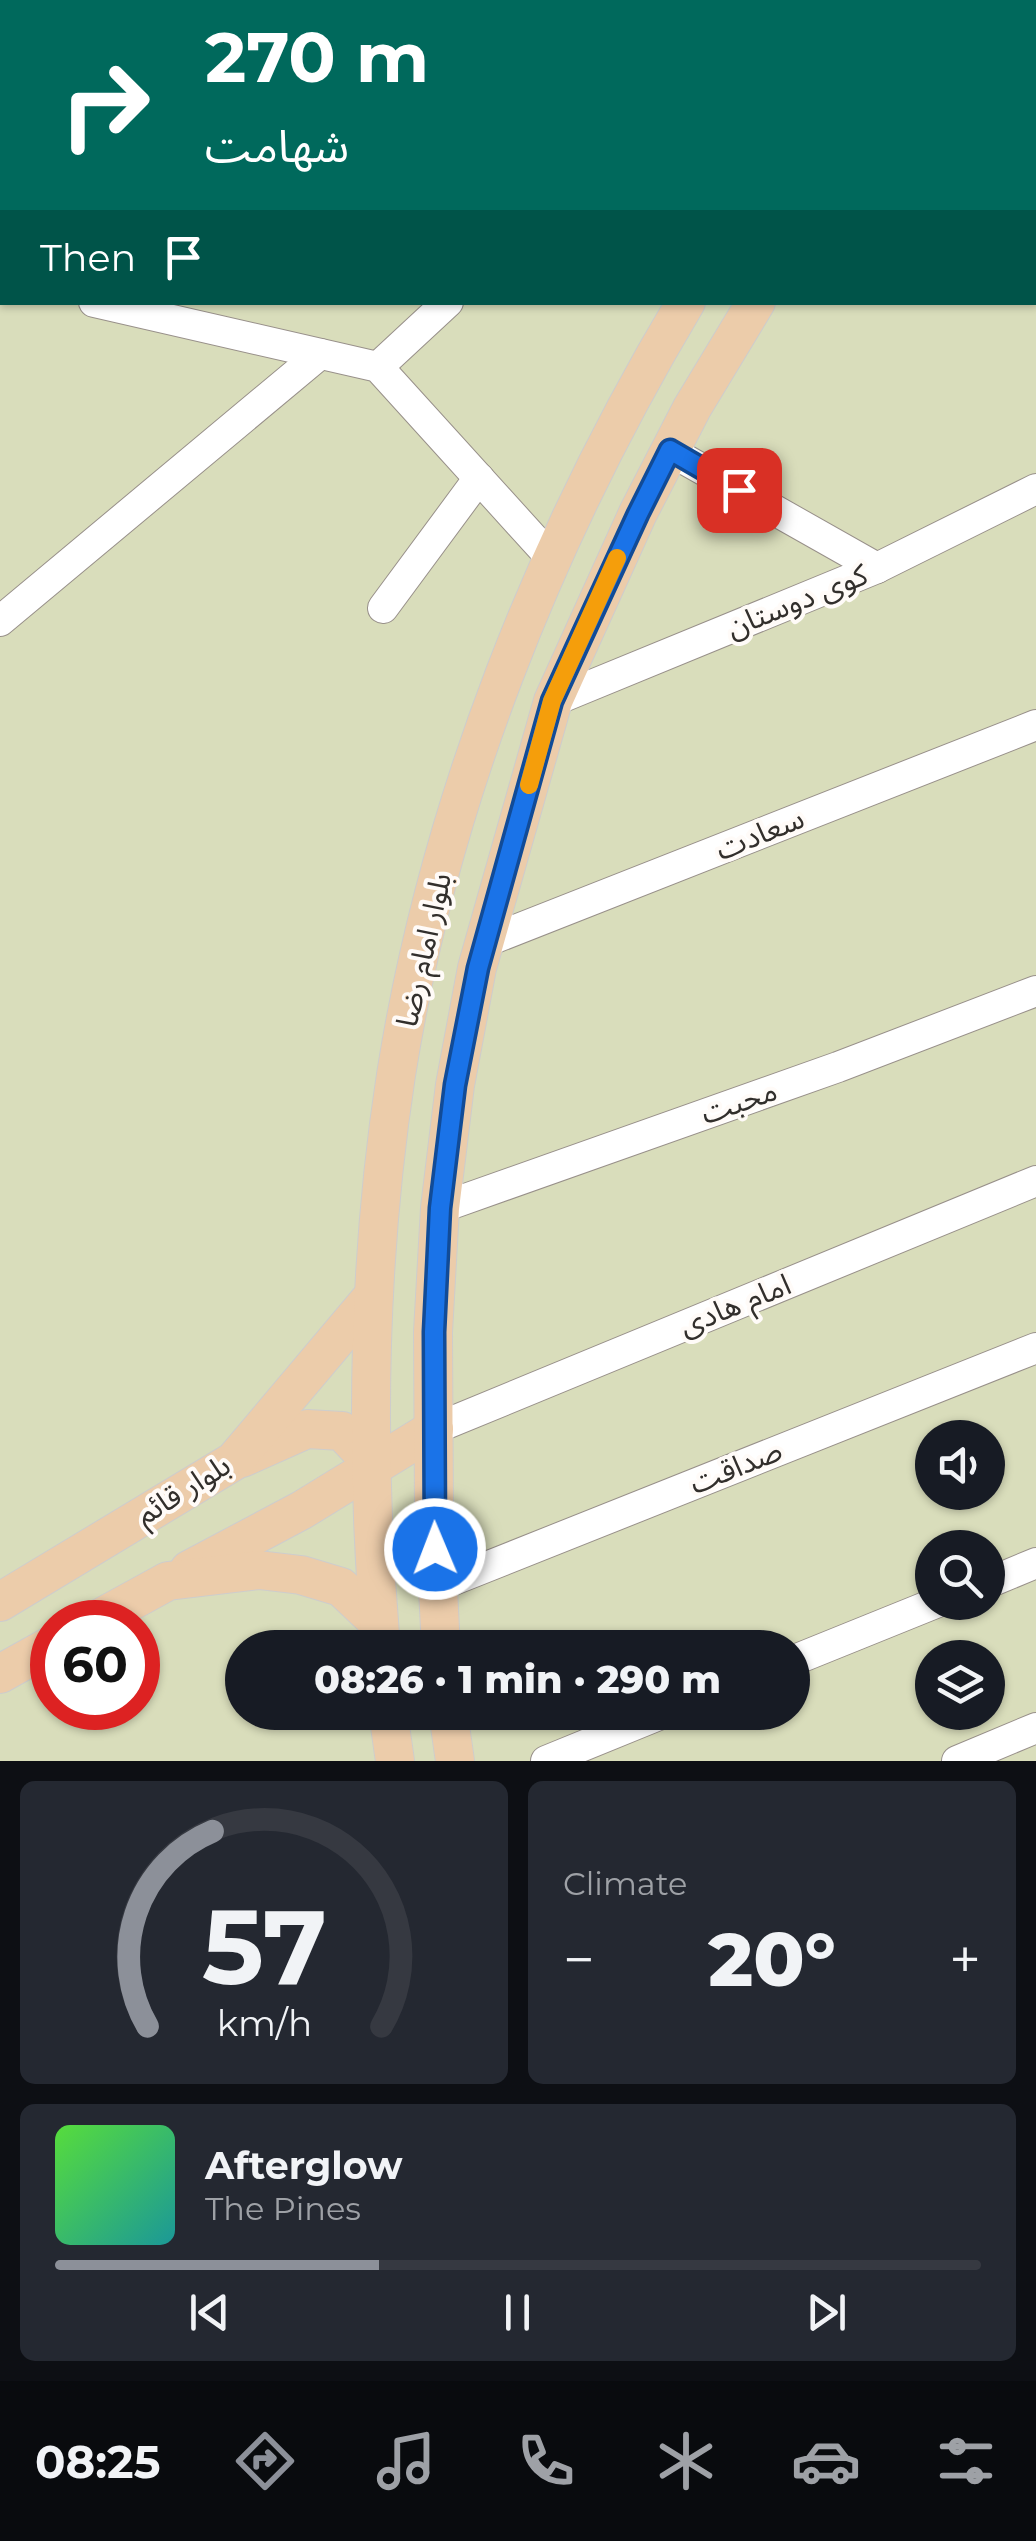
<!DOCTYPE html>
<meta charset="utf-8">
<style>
:root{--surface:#171b24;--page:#242831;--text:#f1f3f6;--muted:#9ea1a6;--line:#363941;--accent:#8c9099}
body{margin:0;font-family:Montserrat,"Noto Sans Arabic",sans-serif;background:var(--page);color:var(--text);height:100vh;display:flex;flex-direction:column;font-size:38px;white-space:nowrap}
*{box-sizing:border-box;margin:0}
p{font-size:32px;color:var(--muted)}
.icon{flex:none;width:55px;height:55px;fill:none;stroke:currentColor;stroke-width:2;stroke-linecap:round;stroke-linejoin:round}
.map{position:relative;height:1761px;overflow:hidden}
.sheet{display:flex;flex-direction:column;gap:20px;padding:20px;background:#0d0f14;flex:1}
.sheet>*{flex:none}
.top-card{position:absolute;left:0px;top:0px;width:1038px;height:305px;box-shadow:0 2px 8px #0004;background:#00695c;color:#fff;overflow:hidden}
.buttons{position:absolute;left:915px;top:1420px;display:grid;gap:20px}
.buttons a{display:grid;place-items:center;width:90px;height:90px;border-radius:50%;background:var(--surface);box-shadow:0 2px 8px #0004;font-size:50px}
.speed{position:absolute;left:30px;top:1600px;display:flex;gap:20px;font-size:50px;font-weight:700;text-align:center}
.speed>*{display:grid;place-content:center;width:130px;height:130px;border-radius:50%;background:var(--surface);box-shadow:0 2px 8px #0004;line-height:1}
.speed .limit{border:15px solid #d22;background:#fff;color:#111}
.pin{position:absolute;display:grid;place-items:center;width:85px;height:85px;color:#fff;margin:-42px;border-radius:20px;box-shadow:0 5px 15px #0006}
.me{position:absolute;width:110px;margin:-55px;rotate:359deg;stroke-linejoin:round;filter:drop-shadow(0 0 8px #0008)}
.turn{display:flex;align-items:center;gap:35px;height:210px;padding:0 40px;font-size:45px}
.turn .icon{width:130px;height:130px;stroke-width:2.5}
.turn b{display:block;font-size:70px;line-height:85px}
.then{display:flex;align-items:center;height:95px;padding:0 40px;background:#0003;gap:20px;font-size:38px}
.big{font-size:75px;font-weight:800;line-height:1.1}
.sheet .widget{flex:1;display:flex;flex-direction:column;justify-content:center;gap:15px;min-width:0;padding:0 35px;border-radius:15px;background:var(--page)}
.sheet .dial{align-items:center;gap:0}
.dial svg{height:260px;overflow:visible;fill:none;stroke:var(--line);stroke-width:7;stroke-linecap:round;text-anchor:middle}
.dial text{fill:var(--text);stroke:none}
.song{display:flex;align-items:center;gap:30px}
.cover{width:120px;height:120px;border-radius:15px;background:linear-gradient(135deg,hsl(110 70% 55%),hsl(180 70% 35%))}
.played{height:10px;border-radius:5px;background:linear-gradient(90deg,var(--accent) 35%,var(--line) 35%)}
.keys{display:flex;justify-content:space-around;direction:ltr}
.heat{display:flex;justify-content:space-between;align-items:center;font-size:55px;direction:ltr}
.sheet .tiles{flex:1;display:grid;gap:20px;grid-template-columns:1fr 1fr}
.widget:last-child{grid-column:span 2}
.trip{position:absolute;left:225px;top:1630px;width:585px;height:100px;border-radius:50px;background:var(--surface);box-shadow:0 2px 8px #0004;font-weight:800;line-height:100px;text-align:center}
.tab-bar{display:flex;height:160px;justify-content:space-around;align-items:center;background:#090b0e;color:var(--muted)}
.tab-bar .icon{width:70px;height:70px}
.tab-bar .selected{color:var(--accent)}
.tab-bar b{font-size:45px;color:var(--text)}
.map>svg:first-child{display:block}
.green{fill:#d9ddbb;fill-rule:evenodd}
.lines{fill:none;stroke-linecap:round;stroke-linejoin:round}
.minor-casing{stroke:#98908a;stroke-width:32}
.major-casing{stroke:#cecdcc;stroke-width:40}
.minor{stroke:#fff;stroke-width:30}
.major{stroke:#ecccaa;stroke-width:38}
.route-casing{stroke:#114b97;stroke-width:25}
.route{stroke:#1a73e8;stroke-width:18}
.slow{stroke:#f59e0b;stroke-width:18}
.labels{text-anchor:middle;stroke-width:8;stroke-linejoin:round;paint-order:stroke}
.street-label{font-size:30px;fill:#322f2c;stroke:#fffbf8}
</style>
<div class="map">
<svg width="1036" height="1761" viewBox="0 0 1036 1761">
<rect width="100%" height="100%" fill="#f6ece6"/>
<!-- green -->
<path class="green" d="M0,0h1036v1761h-1036zM2,2h1033v300h-1033zM932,1438h56v54h-56zM932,1548h56v54h-56zM52,1622h86v86h-86zM242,1648h550v64h-550zM932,1658h56v54h-56z"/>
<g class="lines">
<defs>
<g id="minor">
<polyline points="453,0 455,2"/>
<polyline points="749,0 751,2"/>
<polyline points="844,0 846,2"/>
<polyline points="0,281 2,282"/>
<polyline points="94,302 378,367 553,560"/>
<polyline points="378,367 448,302"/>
<polyline points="670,451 877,568"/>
<polyline points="383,608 479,478"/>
<polyline points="0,621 320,354"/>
<polyline points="553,701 877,568 1036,489"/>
<polyline points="485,942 1036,725"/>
<polyline points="440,1208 838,1067 1036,991"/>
<polyline points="434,1429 1036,1181"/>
<polyline points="988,1583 1036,1563"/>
<polyline points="436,1587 1036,1348"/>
<polyline points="792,1661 938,1602"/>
<polyline points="546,1761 666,1712"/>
<polyline points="957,1761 1036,1728"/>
</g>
<g id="major">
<polyline points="905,2 907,0"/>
<polyline points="987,2 989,0"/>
<polyline points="242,1458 307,1429 342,1431 374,1465"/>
<polyline points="189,1570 302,1510 434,1429"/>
<polyline points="0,1602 234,1461 374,1295"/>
<polyline points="93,1622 168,1581 259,1570 301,1575 341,1587 379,1623"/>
<path d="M381,1648c-16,-190 -14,-385 15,-573 43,-272 149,-537 290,-773"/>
<polyline points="441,1648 434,1511 433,1332 440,1208 455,1085 477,968 553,701 638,513 692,408 756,302"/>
<polyline points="0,1674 52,1645"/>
<polyline points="388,1712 395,1761"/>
<polyline points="448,1712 455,1761"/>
</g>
</defs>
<!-- minor casing -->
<use href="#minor" class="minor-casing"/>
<!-- major casing -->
<use href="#major" class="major-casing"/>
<!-- minor -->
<use href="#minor" class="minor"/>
<!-- major -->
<use href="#major" class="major"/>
</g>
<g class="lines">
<defs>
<polyline id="route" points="435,1549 434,1332 440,1208 455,1085 478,968 552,701 638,514 670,450 739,490"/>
</defs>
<!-- route casing -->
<use href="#route" class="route-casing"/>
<!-- route -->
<use href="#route" class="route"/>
<!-- slow -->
<polyline class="slow" points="529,785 552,701 617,558"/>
</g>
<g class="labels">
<!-- street labels -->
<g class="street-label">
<text transform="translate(797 601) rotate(-22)" y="10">کوی دوستان</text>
<text transform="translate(760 834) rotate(-22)" y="10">سعادت</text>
<text transform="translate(424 950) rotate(-77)" y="10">بلوار امام رضا</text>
<text transform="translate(739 1102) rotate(-19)" y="10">محبت</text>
<text transform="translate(735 1305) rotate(-22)" y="10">امام هادی</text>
<text transform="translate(736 1467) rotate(-22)" y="10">صداقت</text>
<text transform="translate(183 1490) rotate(-32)" y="10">بلوار قائم</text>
</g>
</g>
</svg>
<div class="buttons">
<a><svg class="icon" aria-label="sound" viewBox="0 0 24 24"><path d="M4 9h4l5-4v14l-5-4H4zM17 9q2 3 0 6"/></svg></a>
<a><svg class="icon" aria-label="search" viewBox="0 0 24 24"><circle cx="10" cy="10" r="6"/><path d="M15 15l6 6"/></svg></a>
<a><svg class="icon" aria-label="layers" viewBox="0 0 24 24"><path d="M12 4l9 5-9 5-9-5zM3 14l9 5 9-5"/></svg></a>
</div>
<div class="speed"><div class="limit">60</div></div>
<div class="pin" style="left:739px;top:490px;background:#d93025"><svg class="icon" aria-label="arrive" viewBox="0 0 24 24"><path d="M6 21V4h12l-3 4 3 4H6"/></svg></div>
<svg class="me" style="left:435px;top:1549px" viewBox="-20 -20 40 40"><circle r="17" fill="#1a73e8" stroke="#fff" stroke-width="3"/><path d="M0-11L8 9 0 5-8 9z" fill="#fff"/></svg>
<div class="trip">08:26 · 1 min · 290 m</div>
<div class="top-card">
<div class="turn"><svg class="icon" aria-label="right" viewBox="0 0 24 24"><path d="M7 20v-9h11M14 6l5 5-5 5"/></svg><div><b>270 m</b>شهامت</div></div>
<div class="then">Then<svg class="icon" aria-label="arrive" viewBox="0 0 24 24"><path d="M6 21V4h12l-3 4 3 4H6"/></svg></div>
</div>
</div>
<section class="sheet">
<div class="tiles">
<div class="widget dial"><svg viewBox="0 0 100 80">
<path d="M14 69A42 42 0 1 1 86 69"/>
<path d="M14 69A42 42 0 0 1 34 9" stroke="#8c9099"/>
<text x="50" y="56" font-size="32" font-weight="700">57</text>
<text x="50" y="72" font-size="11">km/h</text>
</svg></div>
<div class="widget"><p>Climate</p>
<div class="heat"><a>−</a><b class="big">20°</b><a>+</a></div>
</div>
<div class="widget">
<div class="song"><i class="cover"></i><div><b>Afterglow</b><p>The Pines</p></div></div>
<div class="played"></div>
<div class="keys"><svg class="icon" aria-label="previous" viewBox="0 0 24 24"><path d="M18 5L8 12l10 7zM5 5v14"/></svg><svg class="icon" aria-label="pause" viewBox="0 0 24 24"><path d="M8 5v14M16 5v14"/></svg><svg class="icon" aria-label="next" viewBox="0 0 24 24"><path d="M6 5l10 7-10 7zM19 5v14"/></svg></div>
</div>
</div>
</section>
<nav class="tab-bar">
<b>08:25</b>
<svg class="icon selected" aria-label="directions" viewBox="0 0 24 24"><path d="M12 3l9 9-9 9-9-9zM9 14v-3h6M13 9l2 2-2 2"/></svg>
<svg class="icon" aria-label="music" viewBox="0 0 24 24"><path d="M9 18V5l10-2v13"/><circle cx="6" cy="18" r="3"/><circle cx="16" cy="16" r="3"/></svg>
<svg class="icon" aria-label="phone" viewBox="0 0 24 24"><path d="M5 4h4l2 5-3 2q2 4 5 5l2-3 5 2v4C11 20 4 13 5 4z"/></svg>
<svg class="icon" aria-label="climate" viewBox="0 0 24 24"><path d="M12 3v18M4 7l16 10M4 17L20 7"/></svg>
<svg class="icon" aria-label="car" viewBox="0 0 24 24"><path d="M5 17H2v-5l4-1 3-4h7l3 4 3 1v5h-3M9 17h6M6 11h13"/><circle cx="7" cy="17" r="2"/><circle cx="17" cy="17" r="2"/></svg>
<svg class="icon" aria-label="filters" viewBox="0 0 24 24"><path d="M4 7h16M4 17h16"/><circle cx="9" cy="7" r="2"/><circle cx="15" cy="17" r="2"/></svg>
</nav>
